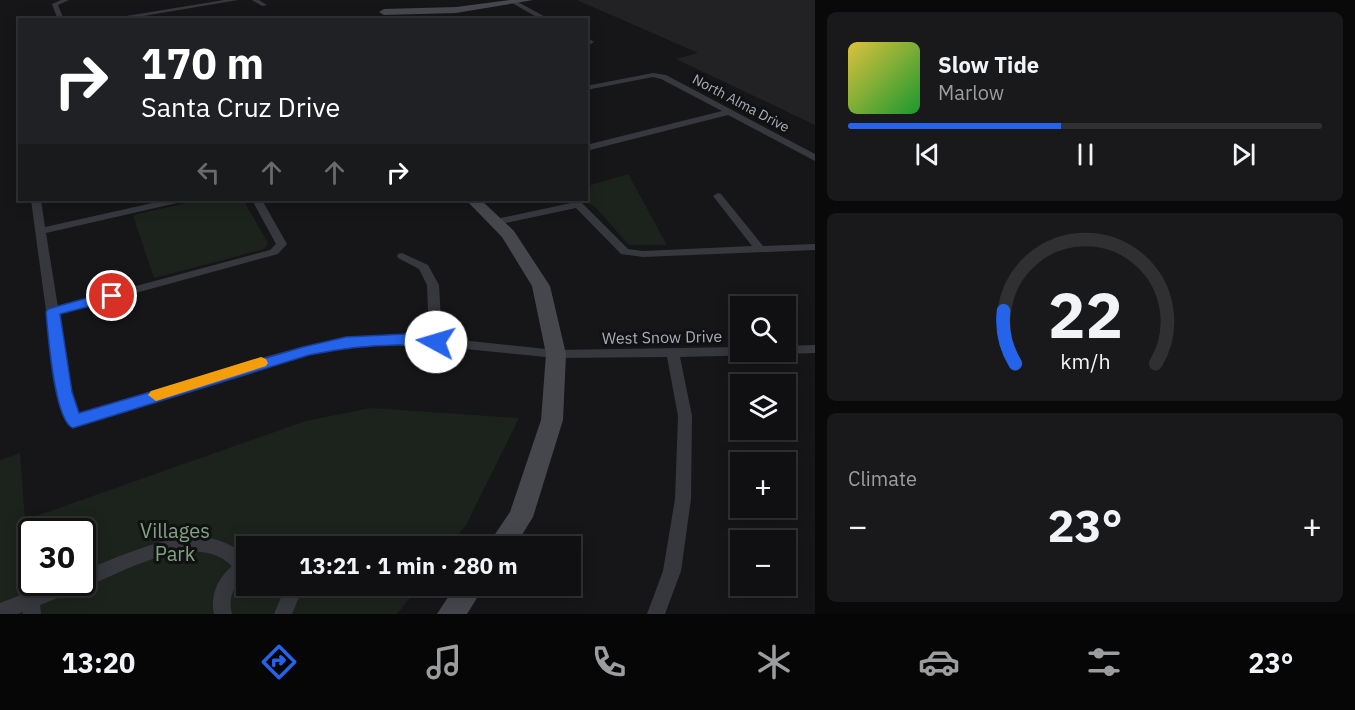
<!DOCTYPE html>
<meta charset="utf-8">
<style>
:root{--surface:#101012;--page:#19191b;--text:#f1f3f6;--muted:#9c9d9f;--line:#303032;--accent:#2563eb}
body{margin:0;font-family:"IBM Plex Sans",sans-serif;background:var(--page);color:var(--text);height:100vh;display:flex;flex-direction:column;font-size:22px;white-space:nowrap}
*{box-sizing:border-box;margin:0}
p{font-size:20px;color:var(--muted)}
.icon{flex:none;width:33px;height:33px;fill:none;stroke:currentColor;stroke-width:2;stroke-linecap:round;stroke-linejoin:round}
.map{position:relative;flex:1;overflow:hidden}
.panel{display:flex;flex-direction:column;gap:12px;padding:12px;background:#09090a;width:540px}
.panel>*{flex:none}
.guide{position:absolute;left:18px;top:18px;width:570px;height:183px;border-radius:0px;box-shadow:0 3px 15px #0003,0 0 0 2px var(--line);background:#202124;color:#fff;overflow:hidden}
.tools{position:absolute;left:730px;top:296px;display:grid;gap:12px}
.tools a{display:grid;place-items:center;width:66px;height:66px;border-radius:0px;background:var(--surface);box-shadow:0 3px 15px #0003,0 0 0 2px var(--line);font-size:30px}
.speed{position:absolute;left:18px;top:518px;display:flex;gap:12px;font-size:30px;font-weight:700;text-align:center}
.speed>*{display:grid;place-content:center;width:78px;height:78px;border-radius:50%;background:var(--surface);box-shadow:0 3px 15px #0003,0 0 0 2px var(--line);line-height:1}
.speed .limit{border:3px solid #111;border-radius:9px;background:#fff;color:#111}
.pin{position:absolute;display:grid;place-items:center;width:51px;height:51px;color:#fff;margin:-26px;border:3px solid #fff;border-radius:50%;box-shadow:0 2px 6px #0007}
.me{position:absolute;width:66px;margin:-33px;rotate:276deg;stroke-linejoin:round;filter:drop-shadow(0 0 4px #0008)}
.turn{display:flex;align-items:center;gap:21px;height:126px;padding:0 24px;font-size:27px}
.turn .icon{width:78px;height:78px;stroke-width:2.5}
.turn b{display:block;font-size:42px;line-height:51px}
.lanes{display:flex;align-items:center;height:57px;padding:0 24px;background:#0003;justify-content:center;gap:30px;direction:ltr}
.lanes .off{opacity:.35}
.big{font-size:45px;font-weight:700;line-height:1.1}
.panel .widget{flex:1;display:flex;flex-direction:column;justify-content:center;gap:9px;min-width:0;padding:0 21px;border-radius:9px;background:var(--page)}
.panel .dial{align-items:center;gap:0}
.dial svg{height:156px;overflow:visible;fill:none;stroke:var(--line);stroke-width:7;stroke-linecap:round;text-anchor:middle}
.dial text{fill:var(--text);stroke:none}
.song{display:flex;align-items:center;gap:18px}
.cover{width:72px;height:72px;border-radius:9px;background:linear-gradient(135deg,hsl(50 70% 55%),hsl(130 70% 35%))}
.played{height:6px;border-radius:3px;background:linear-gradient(90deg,var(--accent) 45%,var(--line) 45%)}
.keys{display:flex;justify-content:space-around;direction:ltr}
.heat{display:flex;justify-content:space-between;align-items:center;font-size:33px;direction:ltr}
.trip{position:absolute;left:236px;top:536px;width:345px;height:60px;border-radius:0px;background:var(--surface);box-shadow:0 3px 15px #0003,0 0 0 2px var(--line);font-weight:700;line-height:60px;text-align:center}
.tab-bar{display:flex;height:96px;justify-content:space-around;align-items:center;background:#060607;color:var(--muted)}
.tab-bar .icon{width:42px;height:42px}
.tab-bar .on{color:var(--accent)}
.tab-bar b{font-size:27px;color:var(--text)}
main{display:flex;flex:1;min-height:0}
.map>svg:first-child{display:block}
.built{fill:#222225}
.green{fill:#1c231d;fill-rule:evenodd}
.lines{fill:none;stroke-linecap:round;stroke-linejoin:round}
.street{fill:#37383d;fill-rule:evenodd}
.secondary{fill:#45474d;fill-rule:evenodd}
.route{fill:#2563eb;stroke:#184099;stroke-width:1.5}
.slow{fill:#f59e0b}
.labels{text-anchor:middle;stroke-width:6;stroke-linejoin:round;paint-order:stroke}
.far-street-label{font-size:14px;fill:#a8adb8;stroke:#111113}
.street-label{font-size:16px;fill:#a8adb8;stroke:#111113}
.near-park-label{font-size:20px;fill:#7fa381;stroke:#111113}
</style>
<main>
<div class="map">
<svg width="815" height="614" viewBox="0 0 815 614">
<rect width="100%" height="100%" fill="#161618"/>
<!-- built -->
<polygon class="built" points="577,0 815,0 815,125 676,59 698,53"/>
<!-- green -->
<g class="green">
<polygon points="628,174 667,245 629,245 597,209 585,200 587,186"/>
<polygon points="200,200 243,200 268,243 264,249 154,278 133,215"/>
<path d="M371,408l148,10 -53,107 -17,21h-203v39h174l-23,29h-397v-154l20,-7 5,67 281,-99zM32,531h50v51h-50z"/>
</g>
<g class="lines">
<!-- street -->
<g class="street">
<polygon points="61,0 69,0 58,5 64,20 58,20 52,4"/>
<polygon points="224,0 238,0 120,20 102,20"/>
<polygon points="252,0 259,0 267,5 262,6"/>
<polygon points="512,1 516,1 551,20 542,20 512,3"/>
<polygon points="586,37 594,42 586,47"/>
<polygon points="653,73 666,75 815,154 815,161 728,115 586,151 586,145 722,111 661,79 653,77 586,90 586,86"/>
<polygon points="17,106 20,106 20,111 16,109"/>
<polygon points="718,193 721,194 763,246 815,244 815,250 643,257 621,254 576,208 496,225 491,222 496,219 571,203 569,200 579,200 628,249 643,251 752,246 713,196"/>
<path d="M31,200h10l4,27 121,-27h16l-5,3 -131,30 12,74 212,-57 6,-6 -24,-44h10l25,44 -9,10 -219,60 12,78 7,22c45,-14 91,-28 136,-42 72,-22 139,-43 215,-35l-2,-52 -8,-16 -21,-11 -1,-2 1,-2 4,-1 26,12 11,20 3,53 114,12 185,-3v4h34l-1,3 -5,1 -89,2 12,59 -1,83 -10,72 -16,43h-18l16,-43 12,-72 3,-83 -11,-59 -111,1 -150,-15 -60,3 -56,12 -217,68 -5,-1 -2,-4 -9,-29z"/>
<polygon points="815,345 815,353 786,354 780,351 786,351 786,346"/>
<path d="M189,536c22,1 40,5 57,20v20c-13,11 -18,21 -14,38h-18c-4,-19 4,-36 18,-48 -35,-34 -98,0 -135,16 -19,8 -38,15 -57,23l1,9h-18v-2l-6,2h-17v-11l55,-21h27v-11c36,-14 69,-29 107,-35z"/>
<polygon points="282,585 300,585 300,595 292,614 274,614 282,595"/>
</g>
<!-- secondary -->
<g class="secondary">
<polygon points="510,0 533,0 456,13 384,15 379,12 384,9 456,7"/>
<polygon points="466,200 481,200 514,231 550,286 566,354 563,420 533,517 515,546 487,546 510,512 541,420 546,354 532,286 502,237"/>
<polygon points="456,585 485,585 467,614 437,614"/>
</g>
</g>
<!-- route -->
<path class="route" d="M112,291l5,2v6l-57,15 12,78 7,21 224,-66 43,-10 60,-3 30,3 8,5 -8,5c-43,-5 -84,-1 -127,8l-236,73c-19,-7 -25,-95 -27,-116l2,-3z"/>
<!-- slow -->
<polygon class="slow" points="261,357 266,359 268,363 266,366 156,401 148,395 151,391"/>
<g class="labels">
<!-- far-street labels -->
<g class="far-street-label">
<text transform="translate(741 103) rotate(28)" y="5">North Alma Drive</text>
</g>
<!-- street labels -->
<g class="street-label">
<text transform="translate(662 337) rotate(-1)" y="6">West Snow Drive</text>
</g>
<!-- near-park labels -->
<g class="near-park-label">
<text x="175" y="538">Villages<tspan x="175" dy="23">Park</tspan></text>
</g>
</g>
</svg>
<div class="tools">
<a><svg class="icon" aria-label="search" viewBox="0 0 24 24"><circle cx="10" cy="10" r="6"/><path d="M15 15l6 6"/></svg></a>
<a><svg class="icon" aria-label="layers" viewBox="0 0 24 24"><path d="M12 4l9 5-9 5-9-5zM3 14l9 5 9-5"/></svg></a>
<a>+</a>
<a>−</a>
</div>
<div class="speed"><div class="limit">30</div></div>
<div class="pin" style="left:112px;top:296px;background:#d93025"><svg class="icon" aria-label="arrive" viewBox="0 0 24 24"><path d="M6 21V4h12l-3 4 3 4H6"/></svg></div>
<svg class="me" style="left:436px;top:342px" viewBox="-20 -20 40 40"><circle r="19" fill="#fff"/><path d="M0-13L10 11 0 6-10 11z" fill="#2563eb"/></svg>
<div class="trip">13:21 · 1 min · 280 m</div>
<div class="guide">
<div class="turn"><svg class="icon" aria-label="right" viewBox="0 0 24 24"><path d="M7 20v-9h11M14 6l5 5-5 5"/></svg><div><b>170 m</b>Santa Cruz Drive</div></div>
<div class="lanes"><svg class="icon off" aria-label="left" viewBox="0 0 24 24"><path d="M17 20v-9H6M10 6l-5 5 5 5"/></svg><svg class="icon off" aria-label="ahead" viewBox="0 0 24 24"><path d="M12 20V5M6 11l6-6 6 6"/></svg><svg class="icon off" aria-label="ahead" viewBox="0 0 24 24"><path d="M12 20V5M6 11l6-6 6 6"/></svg><svg class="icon" aria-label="right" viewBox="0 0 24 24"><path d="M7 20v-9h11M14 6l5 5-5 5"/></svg></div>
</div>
</div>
<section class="panel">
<div class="widget">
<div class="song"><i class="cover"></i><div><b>Slow Tide</b><p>Marlow</p></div></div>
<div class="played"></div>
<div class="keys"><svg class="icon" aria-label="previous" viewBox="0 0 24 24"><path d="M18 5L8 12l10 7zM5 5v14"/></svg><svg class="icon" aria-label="pause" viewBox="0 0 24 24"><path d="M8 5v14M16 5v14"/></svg><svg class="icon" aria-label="next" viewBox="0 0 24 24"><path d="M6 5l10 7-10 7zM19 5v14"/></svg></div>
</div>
<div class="widget dial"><svg viewBox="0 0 100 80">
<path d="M14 69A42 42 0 1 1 86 69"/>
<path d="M14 69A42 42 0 0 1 8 42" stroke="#2563eb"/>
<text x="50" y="56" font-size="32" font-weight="700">22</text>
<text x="50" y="72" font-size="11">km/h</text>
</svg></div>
<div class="widget"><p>Climate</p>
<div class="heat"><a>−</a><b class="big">23°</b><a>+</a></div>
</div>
</section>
</main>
<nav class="tab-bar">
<b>13:20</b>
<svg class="icon on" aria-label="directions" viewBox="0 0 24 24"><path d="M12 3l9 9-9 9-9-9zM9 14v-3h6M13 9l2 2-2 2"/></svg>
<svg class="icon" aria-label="music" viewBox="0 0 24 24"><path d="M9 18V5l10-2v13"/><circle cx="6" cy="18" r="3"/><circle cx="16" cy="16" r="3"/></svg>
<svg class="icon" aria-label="phone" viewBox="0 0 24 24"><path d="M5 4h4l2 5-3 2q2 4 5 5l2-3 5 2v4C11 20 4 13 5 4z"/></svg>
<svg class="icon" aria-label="climate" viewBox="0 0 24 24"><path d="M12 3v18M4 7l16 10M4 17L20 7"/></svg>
<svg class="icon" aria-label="car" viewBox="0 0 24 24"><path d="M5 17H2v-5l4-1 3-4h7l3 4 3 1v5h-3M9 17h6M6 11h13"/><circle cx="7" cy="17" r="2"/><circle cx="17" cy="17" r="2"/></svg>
<svg class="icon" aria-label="filters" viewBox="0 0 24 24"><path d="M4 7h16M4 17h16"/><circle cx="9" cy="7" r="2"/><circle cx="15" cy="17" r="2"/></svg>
<b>23°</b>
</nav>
